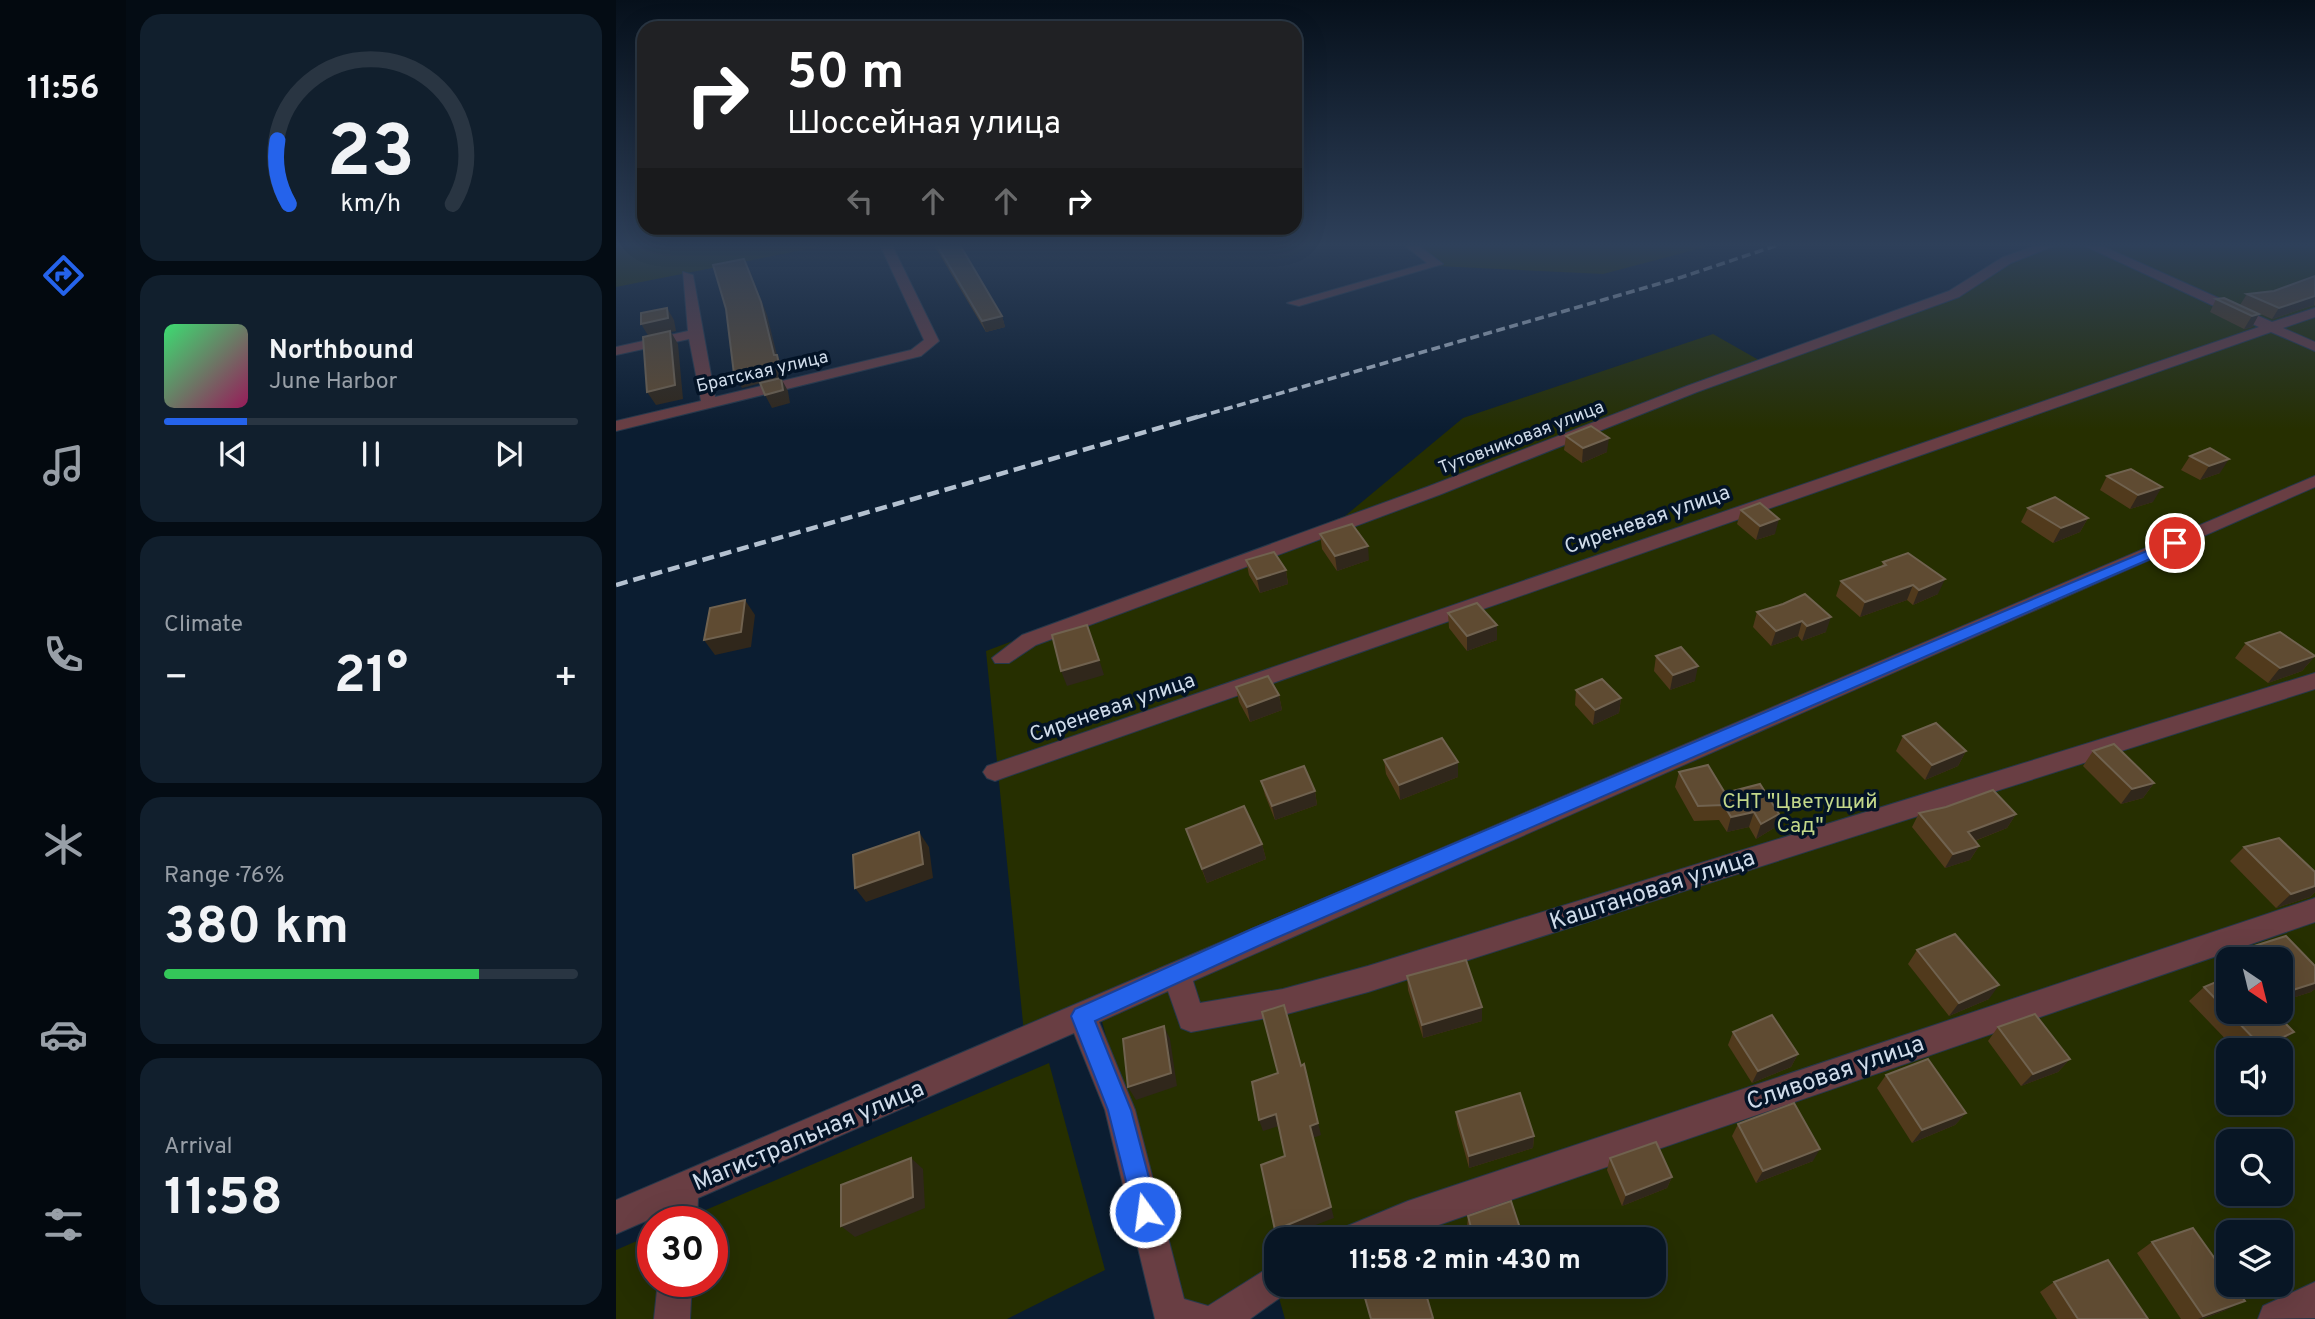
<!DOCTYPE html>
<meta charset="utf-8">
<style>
:root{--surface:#081625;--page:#111f2d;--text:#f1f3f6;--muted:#989fa7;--line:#293542;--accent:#2563eb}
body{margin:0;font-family:Overpass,sans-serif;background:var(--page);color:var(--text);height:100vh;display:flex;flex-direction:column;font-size:26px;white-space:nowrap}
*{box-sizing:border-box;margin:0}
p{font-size:23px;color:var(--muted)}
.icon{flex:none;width:38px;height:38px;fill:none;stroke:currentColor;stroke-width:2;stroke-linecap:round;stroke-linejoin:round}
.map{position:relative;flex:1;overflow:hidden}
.sheet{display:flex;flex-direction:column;gap:14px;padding:14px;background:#040c14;width:490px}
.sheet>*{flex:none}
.hud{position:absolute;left:21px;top:21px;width:665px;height:214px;border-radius:21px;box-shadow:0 7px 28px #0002,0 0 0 2px var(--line);background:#202124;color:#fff;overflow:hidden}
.needle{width:46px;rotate:145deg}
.fabs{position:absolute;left:1600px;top:947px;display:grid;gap:14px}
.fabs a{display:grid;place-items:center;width:77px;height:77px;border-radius:14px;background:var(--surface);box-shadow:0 7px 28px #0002,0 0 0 2px var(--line);font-size:35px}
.speed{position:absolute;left:21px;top:1206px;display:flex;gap:14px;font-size:35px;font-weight:700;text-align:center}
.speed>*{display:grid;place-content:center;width:91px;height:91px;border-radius:50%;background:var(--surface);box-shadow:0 7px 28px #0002,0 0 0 2px var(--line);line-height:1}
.speed .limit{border:10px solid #d22;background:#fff;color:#111}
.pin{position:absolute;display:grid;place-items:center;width:60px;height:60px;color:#fff;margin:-30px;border:4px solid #fff;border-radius:50%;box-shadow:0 2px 7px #0007}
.me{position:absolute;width:77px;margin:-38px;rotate:346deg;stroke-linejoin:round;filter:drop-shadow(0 0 5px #0008)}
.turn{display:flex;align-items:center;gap:24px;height:147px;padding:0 35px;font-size:32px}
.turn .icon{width:91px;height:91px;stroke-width:2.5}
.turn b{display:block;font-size:49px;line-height:60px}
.lanes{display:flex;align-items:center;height:66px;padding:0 35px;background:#0003;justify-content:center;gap:35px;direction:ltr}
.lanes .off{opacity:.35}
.big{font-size:52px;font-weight:700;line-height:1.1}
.sheet .widget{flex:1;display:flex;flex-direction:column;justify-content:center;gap:10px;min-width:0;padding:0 24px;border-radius:21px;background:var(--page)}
.sheet .dial{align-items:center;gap:0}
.dial svg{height:182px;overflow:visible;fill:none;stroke:var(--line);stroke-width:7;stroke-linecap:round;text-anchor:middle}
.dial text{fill:var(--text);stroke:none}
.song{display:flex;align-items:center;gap:21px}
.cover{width:84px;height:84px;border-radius:10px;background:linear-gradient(135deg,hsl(140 70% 55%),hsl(330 70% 35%))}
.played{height:7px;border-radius:4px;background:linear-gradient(90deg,var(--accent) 20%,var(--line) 20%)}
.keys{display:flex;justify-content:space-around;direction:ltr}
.heat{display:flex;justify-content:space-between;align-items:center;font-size:38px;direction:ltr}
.charge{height:10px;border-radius:5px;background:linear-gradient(90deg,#34c759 76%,var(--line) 0)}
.trip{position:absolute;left:648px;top:1227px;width:402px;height:70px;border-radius:21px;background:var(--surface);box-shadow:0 7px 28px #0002,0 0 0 2px var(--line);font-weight:700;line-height:70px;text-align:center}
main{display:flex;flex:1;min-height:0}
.menu{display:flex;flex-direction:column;width:126px;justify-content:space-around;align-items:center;background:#03090f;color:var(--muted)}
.menu .icon{width:49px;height:49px}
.menu .on{color:var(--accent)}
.menu b{font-size:32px;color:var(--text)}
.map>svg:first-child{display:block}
.green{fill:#262f00;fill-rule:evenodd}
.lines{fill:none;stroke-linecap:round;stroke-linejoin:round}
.minor-casing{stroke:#26384b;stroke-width:2}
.minor{fill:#693e43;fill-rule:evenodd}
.rail-far1{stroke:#b4c1d0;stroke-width:3.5;stroke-dasharray:9 4.5;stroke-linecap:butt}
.rail{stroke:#b4c1d0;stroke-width:4.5;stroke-dasharray:12 6;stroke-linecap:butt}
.wall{fill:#513a1c}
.shaded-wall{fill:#30271b}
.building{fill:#5f4b32;stroke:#70624f;stroke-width:2}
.route{fill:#2563eb;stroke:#184099;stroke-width:2}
.labels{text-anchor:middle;stroke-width:7;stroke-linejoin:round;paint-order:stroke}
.far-street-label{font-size:18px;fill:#cfdbe9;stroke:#031326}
.street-label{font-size:21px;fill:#cfdbe9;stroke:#031326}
.park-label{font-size:21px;fill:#c3d789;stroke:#031326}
.near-street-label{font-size:24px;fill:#cfdbe9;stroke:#031326}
</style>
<main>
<nav class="menu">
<b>11:56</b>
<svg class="icon on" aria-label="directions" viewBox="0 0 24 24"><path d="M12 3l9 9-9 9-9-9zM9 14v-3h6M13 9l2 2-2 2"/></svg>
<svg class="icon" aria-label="music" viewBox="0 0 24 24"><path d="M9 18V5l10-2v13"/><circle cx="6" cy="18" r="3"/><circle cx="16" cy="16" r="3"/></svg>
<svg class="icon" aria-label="phone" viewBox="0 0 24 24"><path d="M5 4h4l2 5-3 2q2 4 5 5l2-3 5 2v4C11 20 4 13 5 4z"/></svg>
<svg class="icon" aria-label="climate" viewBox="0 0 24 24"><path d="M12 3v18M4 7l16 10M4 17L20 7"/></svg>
<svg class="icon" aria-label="car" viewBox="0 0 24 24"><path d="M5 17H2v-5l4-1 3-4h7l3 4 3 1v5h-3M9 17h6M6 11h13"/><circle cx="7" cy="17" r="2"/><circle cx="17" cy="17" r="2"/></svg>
<svg class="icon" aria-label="filters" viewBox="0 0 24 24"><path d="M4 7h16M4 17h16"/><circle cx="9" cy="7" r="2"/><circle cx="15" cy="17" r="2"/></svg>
</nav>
<section class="sheet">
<div class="widget dial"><svg viewBox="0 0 100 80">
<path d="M14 69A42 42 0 1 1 86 69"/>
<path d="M14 69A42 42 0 0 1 9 41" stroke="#2563eb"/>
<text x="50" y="56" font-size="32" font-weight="700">23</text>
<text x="50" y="72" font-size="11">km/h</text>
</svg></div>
<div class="widget">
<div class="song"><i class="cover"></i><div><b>Northbound</b><p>June Harbor</p></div></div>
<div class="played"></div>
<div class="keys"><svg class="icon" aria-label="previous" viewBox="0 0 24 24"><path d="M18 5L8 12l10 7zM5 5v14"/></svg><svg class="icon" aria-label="pause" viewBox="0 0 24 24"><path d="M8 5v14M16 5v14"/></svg><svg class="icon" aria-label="next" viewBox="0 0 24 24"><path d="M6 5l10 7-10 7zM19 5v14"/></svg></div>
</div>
<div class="widget"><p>Climate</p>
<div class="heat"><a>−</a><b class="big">21°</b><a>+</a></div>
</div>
<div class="widget"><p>Range · 76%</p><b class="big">380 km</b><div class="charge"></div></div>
<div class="widget"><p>Arrival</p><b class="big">11:58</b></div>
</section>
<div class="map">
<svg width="1699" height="1319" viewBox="0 0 1699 1319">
<rect width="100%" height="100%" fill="#0b1d31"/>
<!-- green -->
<g class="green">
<polygon points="0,245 212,245 0,287"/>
<polygon points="788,245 1097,245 987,274 820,266"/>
<path d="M1427,245h272v1074h-1030l-8,-28 -95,28 -82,-305 -75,29 -39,-392 359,-135 118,-98 250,-84 51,29 183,-69 45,-31zM1612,959h52v53h-52zM1612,1050h52v52h-52zM1612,1141h52v53h-52zM1612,1232h52v52h-52zM660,1239h378v45h-378z"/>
<polygon points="433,1063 489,1270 391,1319 0,1319 0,1250 37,1234 37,1281 96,1281 96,1222 64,1221"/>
</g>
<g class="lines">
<defs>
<g id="minor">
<polygon points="264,245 276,245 323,341 305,356 0,431 0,421 85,401 73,339 0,355 0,347 72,331 67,272 77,275 99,397 295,350 308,340"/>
<polygon points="788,245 802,245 827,264 683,306 671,303 811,263"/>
<polygon points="1422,245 1440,245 1395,263 1343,297 1081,392 823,495 420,645 393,663 379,663 376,658 406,635 811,487 1071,386 1333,291 1387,257"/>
<polygon points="1467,245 1484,245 1656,322 1699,308 1699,317 1667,328 1699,342 1699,351 1655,332 387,778 379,781 371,778 367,772 371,766 1643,327"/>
<polygon points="1699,476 1699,487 577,981 584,1003 667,989 752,966 1699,673 1699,689 752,992 667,1015 575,1032 565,1028 552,991 483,1022 519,1110 568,1299 592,1306 660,1263 660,1284 675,1284 672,1292 634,1319 539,1319 489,1110 458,1033 82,1198 81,1222 47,1222 48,1213 0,1234 0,1200"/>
<polygon points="1699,898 1699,922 782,1239 724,1239 729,1227 792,1201"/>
<polygon points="42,1281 76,1281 74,1319 38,1319"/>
<polygon points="1699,1282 1699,1318 1642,1319 1647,1306"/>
</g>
</defs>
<!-- minor casing -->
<use href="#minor" class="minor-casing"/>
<!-- minor -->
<use href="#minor" class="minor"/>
<!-- rail-far1 -->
<polyline class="rail-far1" points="582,417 1066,277 1162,245"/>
<!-- rail -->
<polyline class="rail" points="0,585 588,415"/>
</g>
<!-- wall -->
<g class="wall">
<polygon points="318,245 344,245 386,316 389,327 370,332"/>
<polygon points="1699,276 1699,306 1698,305 1656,319 1624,305 1631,294 1658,291"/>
<polygon points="1600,299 1643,314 1636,327 1628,329 1594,312"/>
<polygon points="950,436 991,452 966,463 948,450"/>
<polygon points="1574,456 1604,473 1584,480 1565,470"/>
<polygon points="1491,476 1537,502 1514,509 1484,490"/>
<polygon points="1412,508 1472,518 1464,532 1437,543 1405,522"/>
<polygon points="1125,510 1159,534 1140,540 1121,524"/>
<polygon points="704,534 753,560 721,571 706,549"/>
<polygon points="630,560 670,570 672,584 644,593 633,575"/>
<polygon points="1267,562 1322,594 1297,605 1291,600 1244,617 1220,596 1225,581 1266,566"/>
<polygon points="1167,604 1210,632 1186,641 1182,636 1155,646 1137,627 1141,612"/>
<polygon points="832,613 881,625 881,640 851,651 833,628"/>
<polygon points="1630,643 1699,656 1686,671 1652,683 1619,658"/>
<polygon points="1040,656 1079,681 1054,690 1038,671"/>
<polygon points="620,687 663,695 666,710 634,722 623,702"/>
<polygon points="960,690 1005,698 1003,713 977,725 959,705"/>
<polygon points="1287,736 1350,751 1342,766 1309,780 1280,751"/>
<polygon points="1477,751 1538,783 1527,798 1505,804 1467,766"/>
<polygon points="768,760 842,777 784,800 770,774"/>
<polygon points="1063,772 1109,793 1163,814 1158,828 1140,839 1133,827 1111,832 1103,820 1078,821 1059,787"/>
<polygon points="645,781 699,791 701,805 659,820 649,795"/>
<polygon points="1303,813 1400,814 1391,828 1359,841 1363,846 1354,860 1329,868 1296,827"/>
<polygon points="570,829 646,844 650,859 591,883"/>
<polygon points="1628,847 1699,872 1699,892 1694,897 1660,908 1614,861"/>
<polygon points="1670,936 1699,966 1699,989 1695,992 1664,1002 1664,959 1622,959 1635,947"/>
<polygon points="1301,950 1373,999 1333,1016 1292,964"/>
<polygon points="791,976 866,1007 866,1021 807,1038 792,990"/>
<polygon points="1588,987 1662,1045 1651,1050 1620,1050 1573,1001"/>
<polygon points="1382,1027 1454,1059 1442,1072 1405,1086 1372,1041"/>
<polygon points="1117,1032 1182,1054 1175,1067 1136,1083 1112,1045"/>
<polygon points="1270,1075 1350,1113 1339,1125 1296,1143 1261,1088"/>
<polygon points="840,1112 918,1136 917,1148 853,1168 841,1124"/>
<polygon points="1122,1124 1197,1161 1140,1183 1116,1136"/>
<polygon points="994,1158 1056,1177 1051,1188 1006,1206 991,1170"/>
<polygon points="852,1216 906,1239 855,1239 851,1227"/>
<polygon points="1536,1242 1610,1310 1586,1319 1565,1319 1521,1253"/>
<polygon points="1438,1282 1532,1319 1441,1319 1424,1292"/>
</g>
<!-- shaded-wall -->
<g class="shaded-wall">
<polygon points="128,259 134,271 151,315 161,355 168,368 170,377 165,378 172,391 174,403 156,408 149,395 165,378 126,388 118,374"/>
<polygon points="1699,296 1698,305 1656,319 1663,308"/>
<polygon points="51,308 58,320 60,331 55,332 62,344 67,399 40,405 31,392 33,337 25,324"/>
<polygon points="1643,314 1636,327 1628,329 1636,316"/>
<polygon points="386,316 389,327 370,332 366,321"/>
<polygon points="993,438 991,452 966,463 967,448"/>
<polygon points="1613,459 1604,473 1584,480 1593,466"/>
<polygon points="1546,487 1537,502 1514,509 1522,495"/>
<polygon points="1472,518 1464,532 1437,543 1445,528"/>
<polygon points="1163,519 1159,534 1140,540 1144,526"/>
<polygon points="752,546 753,560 721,571 719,556"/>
<polygon points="670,570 672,584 644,593 641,579"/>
<polygon points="1329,579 1322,594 1297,605 1303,590"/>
<polygon points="1297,585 1291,600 1244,617 1249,602"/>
<polygon points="129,600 139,615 135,647 99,655 88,640"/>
<polygon points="1215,617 1210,632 1186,641 1191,626"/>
<polygon points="1186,621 1182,636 1155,646 1160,631"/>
<polygon points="881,625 881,640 851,651 851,636"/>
<polygon points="477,640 488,675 451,686 445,671"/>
<polygon points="1699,656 1686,671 1652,683 1664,668"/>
<polygon points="1082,666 1079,681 1054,690 1057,675"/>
<polygon points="663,695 666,710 634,722 631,707"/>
<polygon points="1005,698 1003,713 977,725 979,710"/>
<polygon points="1350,751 1342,766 1309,780 1316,765"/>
<polygon points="842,762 842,777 784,800 783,785"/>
<polygon points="1538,783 1527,798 1505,804 1516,789"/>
<polygon points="699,791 701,805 659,820 656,806"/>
<polygon points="1138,812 1133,827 1111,832 1115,817"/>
<polygon points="1163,814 1158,828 1140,839 1145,824"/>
<polygon points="1400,814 1391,828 1343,847 1352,832"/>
<polygon points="303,832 313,847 317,878 250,902 239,888"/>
<polygon points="646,844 650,859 591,883 586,869"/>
<polygon points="1363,846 1354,860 1329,868 1337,854"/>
<polygon points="1699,886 1699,892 1694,897 1660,908 1675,894"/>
<polygon points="1699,983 1699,989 1695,992 1664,1002 1664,994"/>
<polygon points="1383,985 1373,999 1333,1016 1343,1003"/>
<polygon points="866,1007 866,1021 807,1038 806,1025"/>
<polygon points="548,1026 554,1039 561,1086 520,1100 512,1087"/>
<polygon points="1678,1032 1662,1045 1651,1050 1642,1050 1646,1047"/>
<polygon points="1182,1054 1175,1067 1136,1083 1142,1071"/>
<polygon points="1454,1059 1442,1072 1405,1086 1417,1074"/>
<polygon points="688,1064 705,1135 697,1138 718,1218 663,1239 659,1230 694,1126"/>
<polygon points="1350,1113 1339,1125 1296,1143 1306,1130"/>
<polygon points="660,1114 663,1126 647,1131 643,1120"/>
<polygon points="918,1136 917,1148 853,1168 853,1156"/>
<polygon points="1204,1149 1197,1161 1140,1183 1147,1171"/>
<polygon points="295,1158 307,1169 309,1208 239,1237 225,1226"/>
<polygon points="1056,1177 1051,1188 1006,1206 1010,1195"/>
<polygon points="1629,1301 1610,1310 1586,1319 1582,1319"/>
</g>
<!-- building -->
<g class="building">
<polygon points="321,245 344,245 386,316 366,321"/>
<polygon points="128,259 145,302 158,355 161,355 163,364 118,374 110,309 97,265"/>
<polygon points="1699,276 1699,296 1663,308 1631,294 1658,291"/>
<polygon points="1608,298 1643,314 1636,316 1600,299"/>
<polygon points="51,308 52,318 25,324 25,313"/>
<polygon points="54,331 59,385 31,392 27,337"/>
<polygon points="165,378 167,390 149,395 144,383"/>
<polygon points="975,426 993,438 967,448 950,436"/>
<polygon points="1594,448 1613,459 1593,466 1574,456"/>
<polygon points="1515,469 1546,487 1522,495 1491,476"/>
<polygon points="1439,497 1472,518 1445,528 1412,508"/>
<polygon points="1144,503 1163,519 1144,526 1125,510"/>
<polygon points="736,524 752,546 719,556 704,534"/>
<polygon points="658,552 670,570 641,579 630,560"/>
<polygon points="1292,553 1329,579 1303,590 1297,585 1249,602 1225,581 1270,565 1267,562"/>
<polygon points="1189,594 1215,617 1191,626 1186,621 1160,631 1141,612 1167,604"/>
<polygon points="129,600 125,632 88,640 94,608"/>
<polygon points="861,603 881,625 851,636 832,613"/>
<polygon points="471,625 483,660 445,671 436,635"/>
<polygon points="1664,632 1699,656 1664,668 1630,643"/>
<polygon points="1065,647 1082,666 1057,675 1040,656"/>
<polygon points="652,676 663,695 631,707 620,687"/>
<polygon points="986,679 1005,698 979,710 960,690"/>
<polygon points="1320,723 1350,751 1316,765 1287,736"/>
<polygon points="826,738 842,762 783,785 768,760"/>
<polygon points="1498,744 1538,783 1516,789 1477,751"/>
<polygon points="1092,765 1109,793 1144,784 1163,814 1145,824 1138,812 1115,817 1108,805 1082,806 1063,772"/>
<polygon points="688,766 699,791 656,806 645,781"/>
<polygon points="1377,790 1400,814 1352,832 1363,846 1337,854 1303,813 1330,807"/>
<polygon points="628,806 646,844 586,869 570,829"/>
<polygon points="303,832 307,864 239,888 237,855"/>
<polygon points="1663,838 1699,872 1699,886 1675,894 1628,847"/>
<polygon points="1339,934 1383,985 1343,1003 1301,950"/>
<polygon points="1670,936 1699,966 1699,983 1664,994 1664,959 1646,959 1635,947"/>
<polygon points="850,960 866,1007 806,1025 791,976"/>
<polygon points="1612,977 1612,1012 1658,1012 1678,1032 1646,1047 1588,987"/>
<polygon points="668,1005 685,1066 688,1064 702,1123 694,1126 715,1207 659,1230 645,1165 669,1156 660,1114 643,1120 636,1082 662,1073 646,1012"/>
<polygon points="1419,1014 1454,1059 1417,1074 1382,1027"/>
<polygon points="1156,1015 1182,1054 1142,1071 1117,1032"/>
<polygon points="548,1026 555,1073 512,1087 507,1039"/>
<polygon points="1312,1059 1350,1113 1306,1130 1270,1075"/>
<polygon points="904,1093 918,1136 853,1156 840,1112"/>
<polygon points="1178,1103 1204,1149 1147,1171 1122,1124"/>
<polygon points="1040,1142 1056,1177 1010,1195 994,1158"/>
<polygon points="295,1158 297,1197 225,1226 225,1185"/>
<polygon points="895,1201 907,1237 901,1239 858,1239 852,1216"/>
<polygon points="1577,1228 1612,1277 1612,1284 1617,1284 1629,1301 1587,1316 1536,1242"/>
<polygon points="790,1233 792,1239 775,1239"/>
<polygon points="1492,1260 1532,1319 1462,1319 1438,1282"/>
<polygon points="745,1284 807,1284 817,1318 814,1319 755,1319"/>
</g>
<!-- sky -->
<linearGradient id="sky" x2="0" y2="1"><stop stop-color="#06101b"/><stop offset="0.57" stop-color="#2e405a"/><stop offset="1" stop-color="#2e405a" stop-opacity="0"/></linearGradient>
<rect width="1699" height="430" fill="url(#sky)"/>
<!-- route -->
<polygon class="route" points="1559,539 1564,540 1564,546 651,942 479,1021 515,1110 542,1212 538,1221 529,1224 520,1221 492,1110 455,1016 459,1009 636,929"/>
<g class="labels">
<!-- far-street labels -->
<g class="far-street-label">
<text transform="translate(146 371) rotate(-13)" y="6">Братская улица</text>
<text transform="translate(905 437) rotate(-21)" y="6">Тутовниковая улица</text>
</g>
<!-- street labels -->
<g class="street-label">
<text transform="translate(1031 519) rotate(-19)" y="7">Сиреневая улица</text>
<text transform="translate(496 707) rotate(-19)" y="7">Сиреневая улица</text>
</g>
<!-- park labels -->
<g class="park-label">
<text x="1184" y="808">СНТ "Цветущий<tspan x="1184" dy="24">Сад"</tspan></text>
</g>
<!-- near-street labels -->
<g class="near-street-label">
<text transform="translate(1036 889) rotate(-18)" y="8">Каштановая улица</text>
<text transform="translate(1219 1072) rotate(-19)" y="8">Сливовая улица</text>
<text transform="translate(192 1135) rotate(-23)" y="8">Магистральная улица</text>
</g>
</g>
</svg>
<div class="fabs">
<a><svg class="needle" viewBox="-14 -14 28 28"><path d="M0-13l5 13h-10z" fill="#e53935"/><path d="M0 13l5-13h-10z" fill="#989fa7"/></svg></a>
<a><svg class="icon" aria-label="sound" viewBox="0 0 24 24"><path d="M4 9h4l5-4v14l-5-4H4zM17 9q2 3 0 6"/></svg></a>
<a><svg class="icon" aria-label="search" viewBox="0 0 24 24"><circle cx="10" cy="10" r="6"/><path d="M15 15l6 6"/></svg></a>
<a><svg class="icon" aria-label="layers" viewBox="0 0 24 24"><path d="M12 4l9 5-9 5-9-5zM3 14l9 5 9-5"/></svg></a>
</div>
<div class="speed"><div class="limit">30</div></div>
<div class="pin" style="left:1559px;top:543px;background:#d93025"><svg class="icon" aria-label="arrive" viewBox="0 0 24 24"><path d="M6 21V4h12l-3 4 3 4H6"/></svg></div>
<svg class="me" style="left:529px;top:1212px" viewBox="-20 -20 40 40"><circle r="17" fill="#2563eb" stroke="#fff" stroke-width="3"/><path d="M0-11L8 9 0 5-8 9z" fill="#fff"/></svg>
<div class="trip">11:58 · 2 min · 430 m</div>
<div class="hud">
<div class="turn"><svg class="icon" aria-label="right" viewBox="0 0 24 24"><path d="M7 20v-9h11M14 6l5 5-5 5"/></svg><div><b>50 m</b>Шоссейная улица</div></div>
<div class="lanes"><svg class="icon off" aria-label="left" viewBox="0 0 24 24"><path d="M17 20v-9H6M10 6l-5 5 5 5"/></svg><svg class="icon off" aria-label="ahead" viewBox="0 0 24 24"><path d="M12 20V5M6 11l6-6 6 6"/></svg><svg class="icon off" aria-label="ahead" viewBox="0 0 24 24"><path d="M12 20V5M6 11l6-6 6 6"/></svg><svg class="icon" aria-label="right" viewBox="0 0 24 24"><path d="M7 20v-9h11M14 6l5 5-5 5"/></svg></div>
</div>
</div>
</main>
